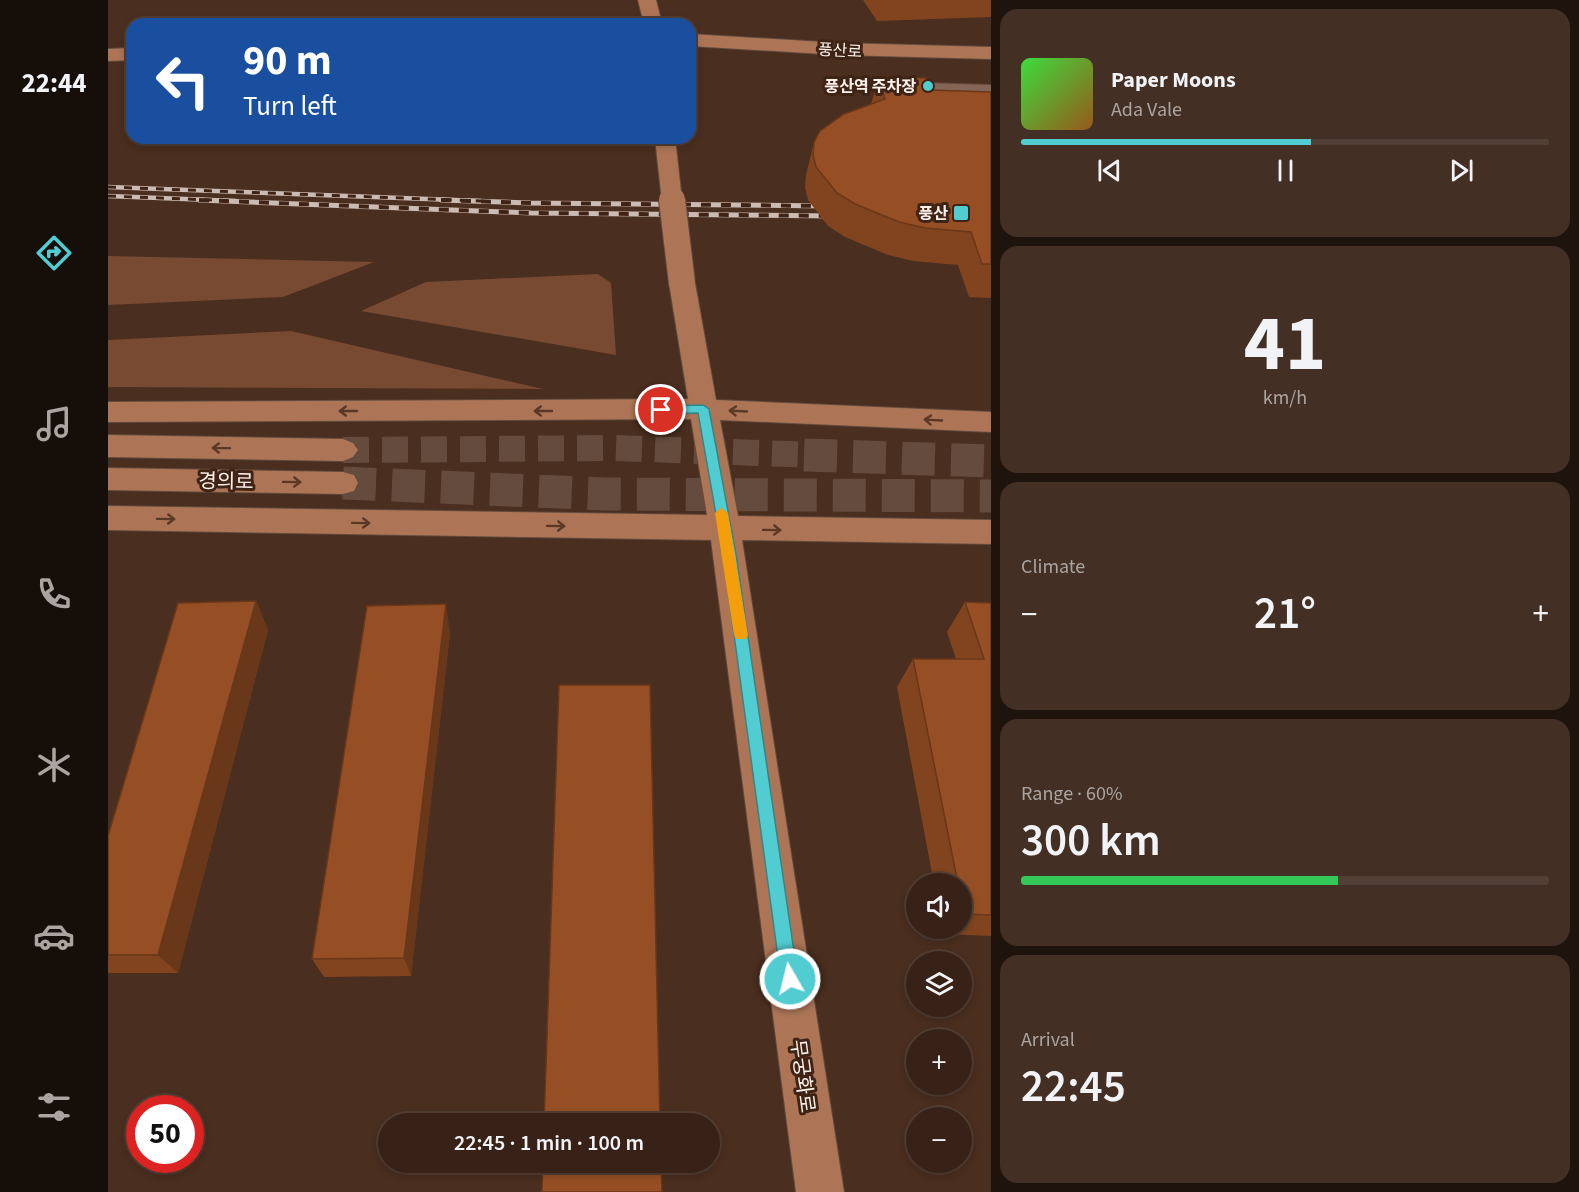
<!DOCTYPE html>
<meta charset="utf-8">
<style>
:root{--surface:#382217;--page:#432f24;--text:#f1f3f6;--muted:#aba4a1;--line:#523f36;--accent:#51ccd1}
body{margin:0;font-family:"Source Sans 3","Noto Sans KR",sans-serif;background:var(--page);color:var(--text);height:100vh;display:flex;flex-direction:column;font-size:22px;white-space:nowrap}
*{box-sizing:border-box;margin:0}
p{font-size:20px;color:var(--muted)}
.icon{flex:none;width:33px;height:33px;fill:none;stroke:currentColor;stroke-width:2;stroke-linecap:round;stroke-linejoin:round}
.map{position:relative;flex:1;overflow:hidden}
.side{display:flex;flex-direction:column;gap:9px;padding:9px;background:#1f130d;width:588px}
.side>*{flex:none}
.hud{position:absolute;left:18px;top:18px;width:570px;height:126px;border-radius:18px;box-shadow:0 3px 9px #0003,0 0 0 2px var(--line);background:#1a4fa0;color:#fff;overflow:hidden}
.fabs{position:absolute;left:798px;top:873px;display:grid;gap:12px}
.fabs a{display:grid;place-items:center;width:66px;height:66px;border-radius:50%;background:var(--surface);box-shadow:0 3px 9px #0003,0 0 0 2px var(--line);font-size:30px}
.speed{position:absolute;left:18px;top:1095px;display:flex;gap:12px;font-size:30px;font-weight:700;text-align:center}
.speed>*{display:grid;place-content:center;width:78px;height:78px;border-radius:50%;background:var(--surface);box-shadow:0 3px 9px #0003,0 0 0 2px var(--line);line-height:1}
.speed .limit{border:9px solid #d22;background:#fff;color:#111}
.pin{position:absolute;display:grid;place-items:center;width:51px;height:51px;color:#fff;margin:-26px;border:3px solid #fff;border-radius:50%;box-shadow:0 2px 6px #0007}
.me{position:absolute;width:66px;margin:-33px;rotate:352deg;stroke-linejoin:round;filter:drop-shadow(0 0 4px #0008)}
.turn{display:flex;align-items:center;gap:21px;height:126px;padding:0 18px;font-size:27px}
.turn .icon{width:78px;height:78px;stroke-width:2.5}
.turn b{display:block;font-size:42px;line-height:51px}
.big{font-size:45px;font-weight:600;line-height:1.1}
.side .widget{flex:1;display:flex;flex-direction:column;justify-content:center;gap:9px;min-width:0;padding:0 21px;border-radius:18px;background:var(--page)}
.side .dial{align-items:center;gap:0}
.dial b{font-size:78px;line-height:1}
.song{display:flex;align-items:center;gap:18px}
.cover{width:72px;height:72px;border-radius:9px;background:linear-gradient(135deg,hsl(120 70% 55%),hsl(30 70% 35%))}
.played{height:6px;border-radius:3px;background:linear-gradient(90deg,var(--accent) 55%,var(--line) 55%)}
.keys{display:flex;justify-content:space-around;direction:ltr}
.heat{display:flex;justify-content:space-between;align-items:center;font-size:33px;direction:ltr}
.charge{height:9px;border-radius:4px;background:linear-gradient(90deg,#34c759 60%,var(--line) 0)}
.trip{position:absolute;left:270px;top:1113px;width:342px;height:60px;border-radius:30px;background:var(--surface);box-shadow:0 3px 9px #0003,0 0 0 2px var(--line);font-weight:600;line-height:60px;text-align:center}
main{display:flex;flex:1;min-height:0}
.dock{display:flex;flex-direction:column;width:108px;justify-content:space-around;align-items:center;background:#160e09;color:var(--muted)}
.dock .icon{width:42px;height:42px}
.dock .active{color:var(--accent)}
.dock b{font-size:27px;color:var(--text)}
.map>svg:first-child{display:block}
.green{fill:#784a32}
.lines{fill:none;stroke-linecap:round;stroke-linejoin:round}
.major-tunnel-far1{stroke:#654b3e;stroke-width:26;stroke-dasharray:26 13;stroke-linecap:butt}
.major-tunnel{stroke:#654b3e;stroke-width:33;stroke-dasharray:33 16;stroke-linecap:butt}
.minor-casing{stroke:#604b3e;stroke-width:2}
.major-casing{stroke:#604b3e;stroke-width:2}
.minor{fill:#856555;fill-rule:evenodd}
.major{fill:#ad7556;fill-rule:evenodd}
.rail-far1-casing{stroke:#cbbbb2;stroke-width:4.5}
.rail-casing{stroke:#cbbbb2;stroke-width:5}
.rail-far1{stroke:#3f2416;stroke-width:3;stroke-dasharray:8;stroke-linecap:butt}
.rail{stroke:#3f2416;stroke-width:4;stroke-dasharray:10;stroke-linecap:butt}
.major-bridge-far1-casing{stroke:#604b3e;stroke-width:22;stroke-linecap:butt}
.major-bridge-casing{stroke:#604b3e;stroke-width:28;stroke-linecap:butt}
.major-bridge-far1{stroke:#ad7556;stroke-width:20}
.major-bridge{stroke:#ad7556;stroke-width:26}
.wall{fill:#81441f}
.shaded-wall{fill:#693719}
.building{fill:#964f24;stroke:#693719;stroke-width:1.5}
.oneway{stroke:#5a3826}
.route{fill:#51ccd1;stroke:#358588;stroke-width:1.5}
.slow{fill:#f59e0b}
.poi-dot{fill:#51ccd1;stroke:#3f2416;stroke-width:2}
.labels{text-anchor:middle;stroke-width:6;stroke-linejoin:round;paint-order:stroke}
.far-street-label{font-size:16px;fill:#fdf2ec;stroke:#3f2416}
.far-poi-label{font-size:16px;font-weight:bold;fill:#fdf2ec;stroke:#3f2416;text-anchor:end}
.street-label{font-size:20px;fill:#fdf2ec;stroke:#3f2416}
</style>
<main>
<nav class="dock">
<b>22:44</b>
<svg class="icon active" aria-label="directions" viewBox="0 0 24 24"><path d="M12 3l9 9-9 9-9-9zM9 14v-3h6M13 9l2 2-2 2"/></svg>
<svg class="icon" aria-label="music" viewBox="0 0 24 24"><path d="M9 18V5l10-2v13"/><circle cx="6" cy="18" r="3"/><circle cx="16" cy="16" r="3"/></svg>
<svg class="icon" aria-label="phone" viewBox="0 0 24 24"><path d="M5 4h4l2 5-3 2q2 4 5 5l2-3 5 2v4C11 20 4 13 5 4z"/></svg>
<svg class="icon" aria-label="climate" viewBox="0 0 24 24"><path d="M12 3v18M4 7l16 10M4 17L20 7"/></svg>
<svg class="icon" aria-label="car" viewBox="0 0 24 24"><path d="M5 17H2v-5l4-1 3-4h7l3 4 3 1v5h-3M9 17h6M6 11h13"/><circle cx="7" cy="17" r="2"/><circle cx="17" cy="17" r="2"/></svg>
<svg class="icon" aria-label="filters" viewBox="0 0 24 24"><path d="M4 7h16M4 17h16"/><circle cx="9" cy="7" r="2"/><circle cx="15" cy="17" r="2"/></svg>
</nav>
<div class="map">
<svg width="883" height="1192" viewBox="0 0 883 1192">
<rect width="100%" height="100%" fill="#4a2e1f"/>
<!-- green -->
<g class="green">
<polygon points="0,256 266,262 175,297 0,305"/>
<polygon points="490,274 503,283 508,355 253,311 318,282"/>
<polygon points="183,331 435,389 0,387 0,340"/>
</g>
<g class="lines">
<!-- major-tunnel-far1 -->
<polyline class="major-tunnel-far1" points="235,450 507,448 740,456"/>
<!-- major-tunnel -->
<g class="major-tunnel">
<polyline points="696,455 883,461"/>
<polyline points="235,483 498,494 883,496"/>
</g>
<defs>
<polygon id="minor" points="783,82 883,85 883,97 776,92 773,88 776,84"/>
<g id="major">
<polygon points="530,0 548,0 554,24 536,24"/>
<polygon points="582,34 732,43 883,47 883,59 732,55 582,46"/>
<polygon points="24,48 24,60 0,61 0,49"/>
<polygon points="574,275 583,277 587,283 608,400 883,412 883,432 612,420 630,516 883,520 883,544 634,540 736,1192 688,1192 603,540 0,530 0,506 599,515 583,419 0,422 0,402 580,399 561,283 565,277"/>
<polygon points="0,435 235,439 245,443 250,450 245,457 235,461 0,457"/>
<polygon points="0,468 235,472 246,475 250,483 246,491 235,494 0,490"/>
</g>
</defs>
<!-- minor casing -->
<use href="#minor" class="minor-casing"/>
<!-- major casing -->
<use href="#major" class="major-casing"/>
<!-- minor -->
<use href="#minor" class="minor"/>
<!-- major -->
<use href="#major" class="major"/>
<defs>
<g id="rail-far1">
<polyline points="0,187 373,201"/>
<polyline points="0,196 128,201"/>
</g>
<g id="rail">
<polyline points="91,200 423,213 730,216"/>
<polyline points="333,200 422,203 720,206"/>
</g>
</defs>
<!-- rail-far1 casing -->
<use href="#rail-far1" class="rail-far1-casing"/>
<!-- rail casing -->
<use href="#rail" class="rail-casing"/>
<!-- rail-far1 -->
<use href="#rail-far1" class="rail-far1"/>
<!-- rail -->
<use href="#rail" class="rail"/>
<defs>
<polyline id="major-bridge-far1" points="557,138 564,201"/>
<polyline id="major-bridge" points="564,200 574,283"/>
</defs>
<!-- major-bridge-far1 casing -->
<use href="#major-bridge-far1" class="major-bridge-far1-casing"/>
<!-- major-bridge casing -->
<use href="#major-bridge" class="major-bridge-casing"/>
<!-- major-bridge-far1 -->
<use href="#major-bridge-far1" class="major-bridge-far1"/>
<!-- major-bridge -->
<use href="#major-bridge" class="major-bridge"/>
</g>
<!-- wall -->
<g class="wall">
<polygon points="755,0 883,0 883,17 769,21"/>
<polygon points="771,77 822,90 883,92 883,298 861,297 850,265 805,261 780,255 737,237 720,226 700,200 697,187 698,175 706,142 763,104"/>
<polygon points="148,601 160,630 70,973 0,973 0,836"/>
<polygon points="857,602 883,603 883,936 835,934 834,928 854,928 854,884 826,884 789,687 805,659 848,659 839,632"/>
<polygon points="342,633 303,976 216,977 204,959"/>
</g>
<!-- shaded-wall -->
<g class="shaded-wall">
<polygon points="148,601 160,630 70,973 50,955"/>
<polygon points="338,604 342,633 303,976 296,958"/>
</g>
<!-- building -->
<g class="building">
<polygon points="771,77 818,78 822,90 883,92 883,264 874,264 863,232 817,228 791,222 747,204 729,193 708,167 705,155 706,142 712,131 736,114 777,99"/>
<polygon points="148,601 50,955 0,955 0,836 70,603"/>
<polygon points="857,602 883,603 883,915 857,914 854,899 854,884 850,884 805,659 876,659"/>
<polygon points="338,604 296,958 204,959 259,606"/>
<polygon points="451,685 542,685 552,1124 436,1124"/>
<polygon points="435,1162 553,1162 554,1192 433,1192 434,1190"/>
</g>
<!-- one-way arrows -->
<defs><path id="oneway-shaft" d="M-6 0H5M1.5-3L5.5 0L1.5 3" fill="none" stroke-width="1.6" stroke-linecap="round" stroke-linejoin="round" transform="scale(1.5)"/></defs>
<g class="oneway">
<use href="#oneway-shaft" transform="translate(240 411) rotate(180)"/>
<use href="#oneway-shaft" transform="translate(435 411) rotate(180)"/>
<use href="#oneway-shaft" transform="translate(630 411) rotate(-177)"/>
<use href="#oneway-shaft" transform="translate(825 420) rotate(-177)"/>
<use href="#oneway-shaft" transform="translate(113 448) rotate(-179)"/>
<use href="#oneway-shaft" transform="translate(184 482) rotate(1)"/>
<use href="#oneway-shaft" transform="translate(58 519) rotate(1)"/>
<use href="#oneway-shaft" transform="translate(253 523) rotate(1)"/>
<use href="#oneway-shaft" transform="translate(448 526) rotate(1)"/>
<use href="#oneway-shaft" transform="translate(664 530) rotate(1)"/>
</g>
<!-- route -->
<polygon class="route" points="595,405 601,409 628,554 690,979 688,986 682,988 675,986 673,979 615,554 590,413 553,414 547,410 553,406"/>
<!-- slow -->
<polygon class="slow" points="613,508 620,513 640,635 638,639 628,639 626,635 607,513"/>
<!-- markers -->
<g class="poi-dot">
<circle cx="820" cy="86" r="6"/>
<rect x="845" y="205" width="16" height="16" rx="3"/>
</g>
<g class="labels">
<!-- far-street labels -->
<g class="far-street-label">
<text transform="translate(732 50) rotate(3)" y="6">풍산로</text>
</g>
<!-- far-poi labels -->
<g class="far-poi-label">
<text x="808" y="92">풍산역 주차장</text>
<text x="840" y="219">풍산</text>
</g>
<!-- street labels -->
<g class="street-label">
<text transform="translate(118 481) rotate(1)" y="7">경의로</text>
<text transform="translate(695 1076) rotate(82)" y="7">무궁화로</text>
</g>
</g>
</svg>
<div class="fabs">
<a><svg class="icon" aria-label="sound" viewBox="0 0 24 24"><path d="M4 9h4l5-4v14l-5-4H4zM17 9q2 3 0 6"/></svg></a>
<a><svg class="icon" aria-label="layers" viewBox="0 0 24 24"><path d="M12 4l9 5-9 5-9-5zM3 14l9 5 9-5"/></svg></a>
<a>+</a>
<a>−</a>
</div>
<div class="speed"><div class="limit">50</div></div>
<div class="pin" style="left:553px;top:410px;background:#d93025"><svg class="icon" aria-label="arrive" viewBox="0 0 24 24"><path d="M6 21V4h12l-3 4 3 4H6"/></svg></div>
<svg class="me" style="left:682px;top:979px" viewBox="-20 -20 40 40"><circle r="17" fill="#51ccd1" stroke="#fff" stroke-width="3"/><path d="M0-11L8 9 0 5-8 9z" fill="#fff"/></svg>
<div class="trip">22:45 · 1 min · 100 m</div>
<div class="hud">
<div class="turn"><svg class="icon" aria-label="left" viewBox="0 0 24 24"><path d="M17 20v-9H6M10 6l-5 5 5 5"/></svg><div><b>90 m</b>Turn left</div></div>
</div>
</div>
<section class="side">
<div class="widget">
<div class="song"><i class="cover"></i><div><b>Paper Moons</b><p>Ada Vale</p></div></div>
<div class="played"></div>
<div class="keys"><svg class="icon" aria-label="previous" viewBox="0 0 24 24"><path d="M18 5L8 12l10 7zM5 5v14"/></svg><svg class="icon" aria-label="pause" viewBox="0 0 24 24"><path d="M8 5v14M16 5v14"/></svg><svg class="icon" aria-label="next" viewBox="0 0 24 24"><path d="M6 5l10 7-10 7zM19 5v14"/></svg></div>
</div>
<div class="widget dial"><b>41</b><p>km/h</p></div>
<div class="widget"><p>Climate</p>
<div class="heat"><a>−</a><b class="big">21°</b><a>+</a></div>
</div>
<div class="widget"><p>Range · 60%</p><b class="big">300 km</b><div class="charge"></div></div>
<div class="widget"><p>Arrival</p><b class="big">22:45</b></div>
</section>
</main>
